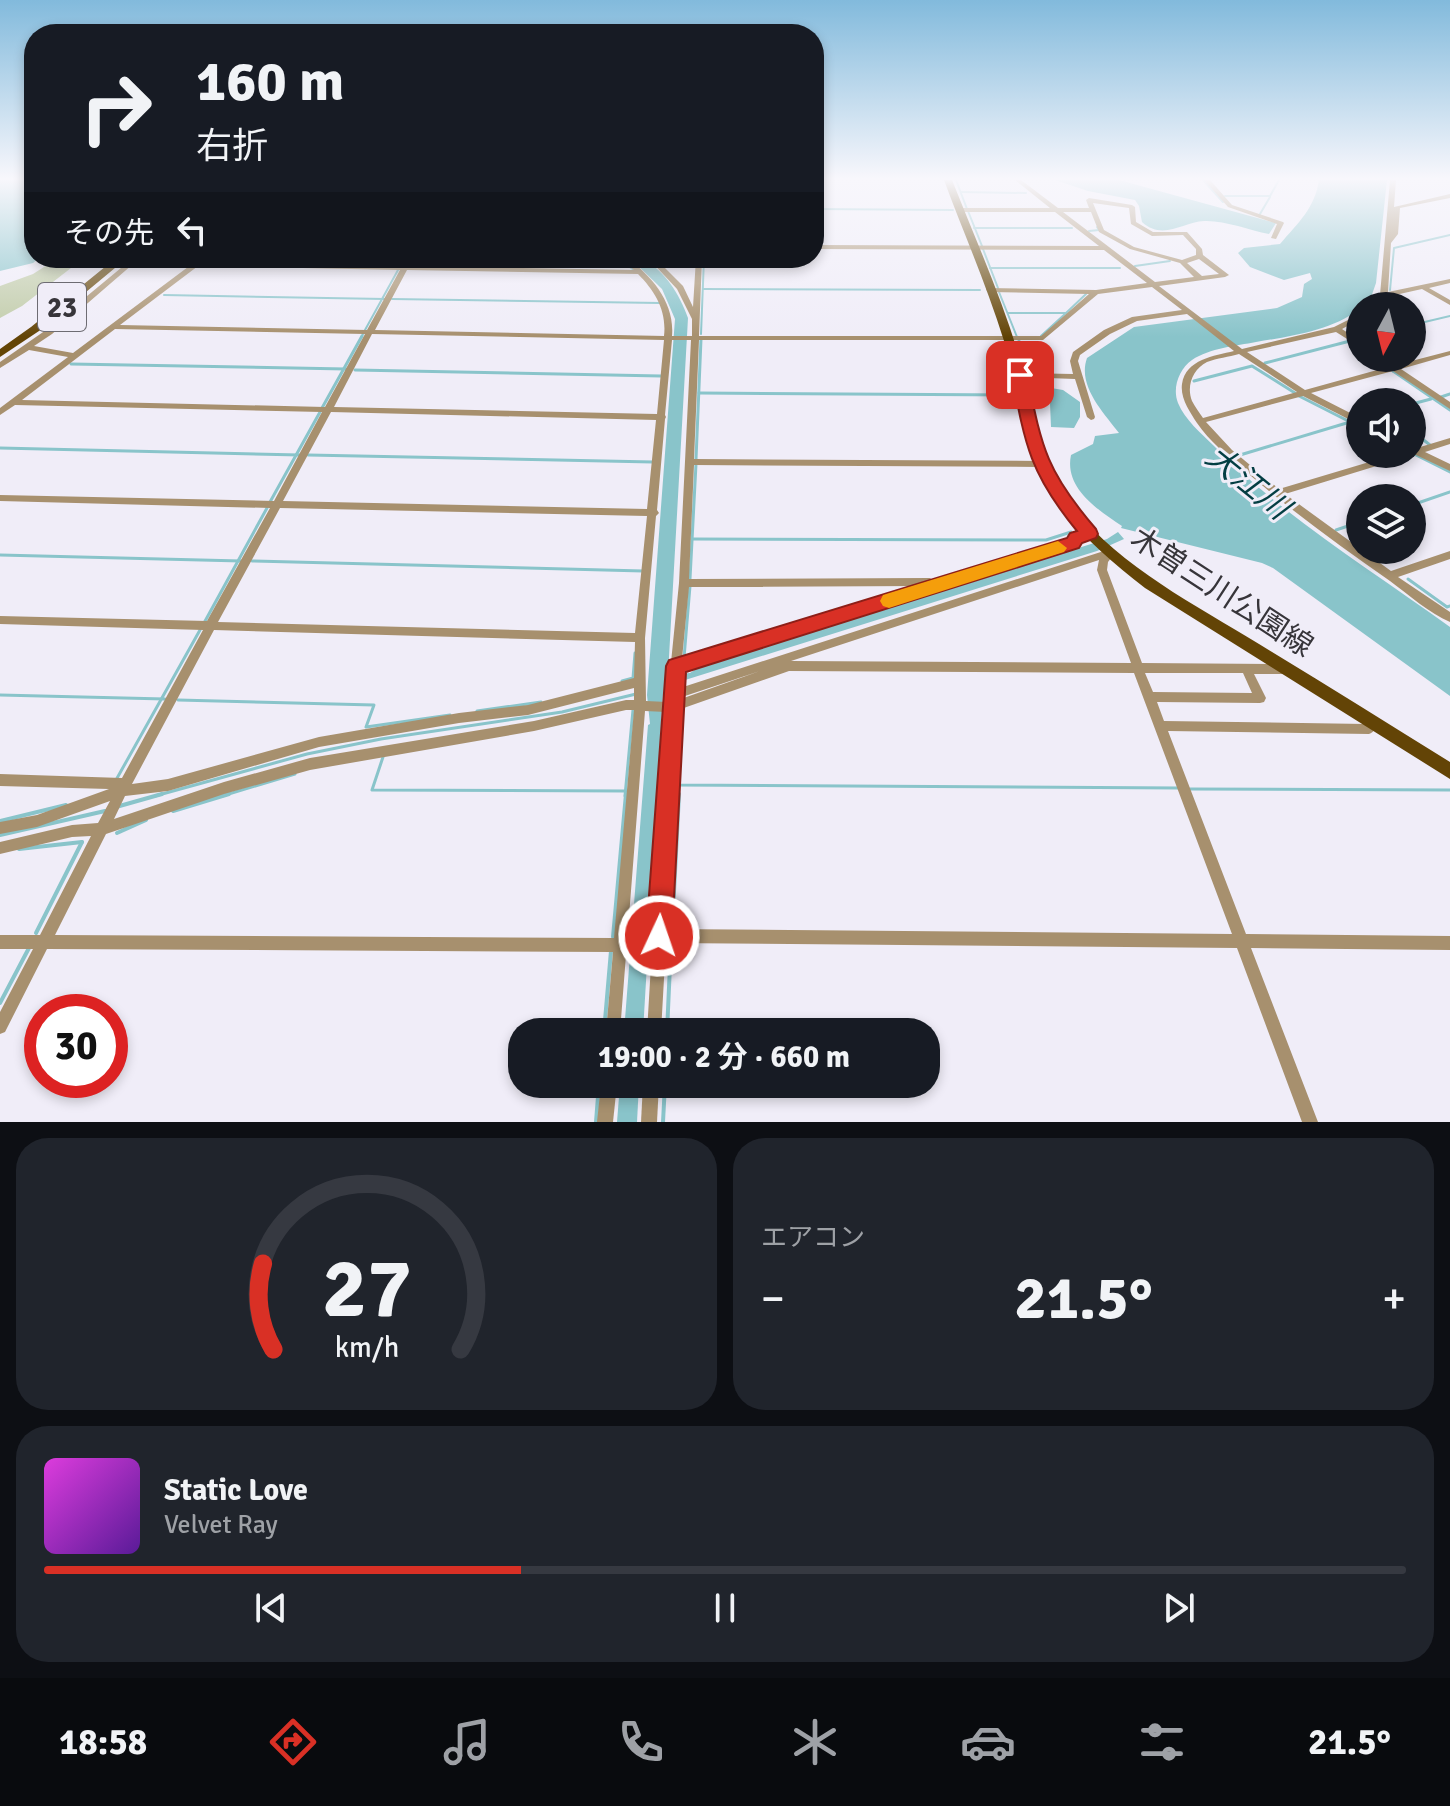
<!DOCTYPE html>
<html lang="ja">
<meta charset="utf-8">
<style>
:root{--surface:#171b24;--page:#20242c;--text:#f1f3f6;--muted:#9ea1a6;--line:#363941;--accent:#d93025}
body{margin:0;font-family:Signika,"Noto Sans JP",sans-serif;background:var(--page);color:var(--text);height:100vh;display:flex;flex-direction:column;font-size:30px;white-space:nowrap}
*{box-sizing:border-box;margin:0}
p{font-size:26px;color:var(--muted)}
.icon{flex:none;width:44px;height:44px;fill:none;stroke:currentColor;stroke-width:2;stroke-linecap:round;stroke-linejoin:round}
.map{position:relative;height:1122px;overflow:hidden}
.panel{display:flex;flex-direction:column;gap:16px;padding:16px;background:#0d0f14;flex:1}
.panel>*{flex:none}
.guide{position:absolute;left:24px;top:24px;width:800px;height:244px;border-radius:32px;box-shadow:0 4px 12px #0003;background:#171b24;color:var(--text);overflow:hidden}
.needle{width:52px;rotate:187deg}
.fabs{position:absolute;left:1346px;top:292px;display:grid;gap:16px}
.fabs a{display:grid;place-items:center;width:80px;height:80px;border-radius:50%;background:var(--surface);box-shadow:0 4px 12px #0003;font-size:40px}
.speed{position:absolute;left:24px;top:994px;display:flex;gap:16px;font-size:40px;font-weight:700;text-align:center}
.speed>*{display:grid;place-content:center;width:104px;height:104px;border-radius:50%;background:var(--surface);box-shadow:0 4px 12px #0003;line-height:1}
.speed .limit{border:12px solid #d22;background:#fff;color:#111}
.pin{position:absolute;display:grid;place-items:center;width:68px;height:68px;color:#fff;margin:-34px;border-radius:16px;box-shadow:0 4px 12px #0006}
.me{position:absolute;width:88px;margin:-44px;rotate:3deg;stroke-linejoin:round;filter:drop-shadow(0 0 6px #0008)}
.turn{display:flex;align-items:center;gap:28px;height:168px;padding:0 40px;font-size:36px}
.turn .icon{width:104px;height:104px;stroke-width:2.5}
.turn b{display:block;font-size:56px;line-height:68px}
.then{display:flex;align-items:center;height:76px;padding:0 40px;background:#0003;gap:16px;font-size:30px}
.big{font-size:60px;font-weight:700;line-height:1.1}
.panel .widget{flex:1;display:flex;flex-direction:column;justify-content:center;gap:12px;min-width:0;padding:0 28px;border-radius:32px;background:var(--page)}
.panel .dial{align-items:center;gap:0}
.dial svg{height:208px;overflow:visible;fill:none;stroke:var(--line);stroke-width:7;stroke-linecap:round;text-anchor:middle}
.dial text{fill:var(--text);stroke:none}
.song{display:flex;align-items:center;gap:24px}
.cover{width:96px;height:96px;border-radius:12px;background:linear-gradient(135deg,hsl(300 70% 55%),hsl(270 70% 35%))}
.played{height:8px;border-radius:4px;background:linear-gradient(90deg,var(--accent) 35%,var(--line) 35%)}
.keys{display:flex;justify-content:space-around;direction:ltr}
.heat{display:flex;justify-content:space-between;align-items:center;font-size:44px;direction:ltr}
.panel .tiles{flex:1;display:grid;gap:16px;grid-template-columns:1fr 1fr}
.widget:last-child{grid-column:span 2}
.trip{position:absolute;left:508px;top:1018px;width:432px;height:80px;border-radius:32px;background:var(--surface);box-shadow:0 4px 12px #0003;font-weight:700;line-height:80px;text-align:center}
.tab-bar{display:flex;height:128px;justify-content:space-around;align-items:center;background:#090b0e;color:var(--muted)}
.tab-bar .icon{width:56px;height:56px}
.tab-bar .on{color:var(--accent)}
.tab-bar b{font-size:36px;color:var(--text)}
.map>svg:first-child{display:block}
.green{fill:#c1cca9}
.water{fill:#89c4ca}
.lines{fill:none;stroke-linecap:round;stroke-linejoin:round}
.stream-far2{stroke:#89c4ca;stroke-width:2}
.stream-far1{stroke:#89c4ca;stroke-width:3}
.stream{stroke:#89c4ca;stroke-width:4}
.minor{fill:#a7906e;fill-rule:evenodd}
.major{fill:#634406;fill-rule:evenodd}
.route{fill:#d93025;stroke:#8d1f18;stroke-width:2}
.slow{fill:#f59e0b}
.labels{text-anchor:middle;stroke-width:6;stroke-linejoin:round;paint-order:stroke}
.shield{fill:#f0edf8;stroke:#6e6c73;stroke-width:2}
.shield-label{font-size:28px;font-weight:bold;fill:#37353a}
.street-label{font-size:30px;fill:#37353a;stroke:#f0edf8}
.water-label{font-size:32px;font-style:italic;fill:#043e43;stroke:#f0edf8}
</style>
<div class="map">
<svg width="1450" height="1122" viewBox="0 0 1450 1122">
<rect width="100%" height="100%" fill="#f0edf8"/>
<!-- green -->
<polygon class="green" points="58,258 80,261 22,306 0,318 0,286 33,274"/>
<!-- water -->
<g class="water">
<polygon points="0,180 34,180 34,258 39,258 33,263 0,271"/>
<path d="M1055,180h64l157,43 -7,11c-20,-4 -45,-14 -65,-13 -21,1 -41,20 -62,1l-3,-16 -4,-6 -47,-9z"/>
<path d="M1319,180h68l-11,103 -7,20 -9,3v3c-30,22 -68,27 -104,33 -20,4 -46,6 -64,18 -13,9 -20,28 -14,43 7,17 23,30 35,42 69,71 157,124 237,182v69l-177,-128 -11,-5 -141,-35 1,-2c-24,-16 -58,-38 -51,-71l22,-11 2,-8 24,-3c-15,-20 -42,-47 -32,-75l47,-31 143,-19 25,-11 2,-13 8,-5 -2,-6 -26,7 -34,-13 -12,-14 6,-5 36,-4c18,-21 35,-36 39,-64z"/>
<path d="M630,258h13c23,15 36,35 45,60l-20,357 22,-2 9,-6 408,-128 11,-7 6,7 -27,12 -431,135 -3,8 -20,338h-19l24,-307 2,-1 -3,-29 28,-376 -13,-30z"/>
<polygon points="1051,388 1063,390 1080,402 1080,417 1074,428 1051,427 1050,403 1035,395 1048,395"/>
<polygon points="620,1084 639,1084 637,1122 617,1122"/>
</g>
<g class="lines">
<!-- stream-far2 -->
<g class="stream-far2">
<polyline points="956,180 967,209"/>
<polyline points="1203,180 1223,202"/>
<polyline points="961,192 1026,193"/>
<polyline points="1225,196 1270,196 1279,180"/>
<polyline points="814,209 953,210"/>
<polyline points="968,211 982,246"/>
<polyline points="1260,214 1270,197"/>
<polyline points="974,228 1072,228"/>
<polyline points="1089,231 1099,230 1097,227"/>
<polyline points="983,249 998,288"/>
<polyline points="617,258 634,270"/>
<polyline points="1135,266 1170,261"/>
<polyline points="400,267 405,258"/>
<polyline points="990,268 1120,268"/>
<polyline points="703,289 980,290"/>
<polyline points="1390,290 1394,248 1450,235"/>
<polyline points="999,292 1017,337"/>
<polyline points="164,295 385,299"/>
<polyline points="392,299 660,303"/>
<polyline points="1008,313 1066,313 1041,336"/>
<polyline points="1066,313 1086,294"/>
<polyline points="1412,325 1450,316"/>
<polyline points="365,330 398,270"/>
<polyline points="701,334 704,258"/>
<polyline points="361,338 363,334"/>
</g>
<!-- stream-far1 -->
<g class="stream-far1">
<polyline points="1019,341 1032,373"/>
<polyline points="1375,358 1386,366"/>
<polyline points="1265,363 1350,341 1360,348"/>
<polyline points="71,364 346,369"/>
<polyline points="355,370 661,376"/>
<polyline points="1393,371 1450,410"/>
<polyline points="1033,378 1041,396"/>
<polyline points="1194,381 1252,366 1295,393"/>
<polyline points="699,393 1014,395"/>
<polyline points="1299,396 1360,427"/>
<polyline points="1441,397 1450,394"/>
<polyline points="1412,404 1431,399"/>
<polyline points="322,408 362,336"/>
<polyline points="1412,431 1430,445"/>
<polyline points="0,448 300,455"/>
<polyline points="1414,454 1450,472"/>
<polyline points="308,455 653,462"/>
<polyline points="1240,455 1350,422"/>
<polyline points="696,459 701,339"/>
<polyline points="270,502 320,412"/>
<polyline points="1412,505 1450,492"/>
<polyline points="1336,530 1360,522"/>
<polyline points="692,539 1046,540 1071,532"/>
<polyline points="0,555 241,561"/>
<polyline points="252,561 643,571"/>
<polyline points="690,579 696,464"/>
<polyline points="1408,579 1447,607 1450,606"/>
<polyline points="690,586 684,658 886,595"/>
<polyline points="204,623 267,508"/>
<polyline points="622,681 633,678 635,653"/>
<polyline points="0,695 165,699"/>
<polyline points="178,700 374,705 366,727 450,715"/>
<polyline points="679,707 675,785 1179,788"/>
<polyline points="477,711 541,702"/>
<polyline points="383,757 372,790 626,791"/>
<polyline points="116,780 200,630"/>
<polyline points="1190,789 1450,790"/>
<polyline points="155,796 307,754 381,739 562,712 636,694"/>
<polyline points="222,796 295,774"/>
<polyline points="625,796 633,710"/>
<polyline points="678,796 679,785"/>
</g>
<!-- stream -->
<g class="stream">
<polyline points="116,807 162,794"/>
<polyline points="173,811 229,794"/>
<polyline points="0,821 66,805"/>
<polyline points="117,833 146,820"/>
<polyline points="0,835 105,811"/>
<polyline points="19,849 82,842"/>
<polyline points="672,931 679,794"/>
<polyline points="36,933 82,842"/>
<polyline points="613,937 626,794"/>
<polyline points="0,1003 30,946"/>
<polyline points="604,1032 611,951"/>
<polyline points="667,1032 671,943"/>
<polyline points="596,1122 599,1084"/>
<polyline points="663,1122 665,1084"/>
</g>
<!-- minor -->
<g class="minor">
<path d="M1015,180h6l37,28h31l-3,-8 3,-2 43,7 3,2 1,15 17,10h34l15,17 1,6 26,20 -4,2 -66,9 83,63 92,-22 26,-13v5l-18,10 18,12v6l-24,-15 -89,20 58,38 83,-23 -12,-9h9l11,7 54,-14v4l-49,14 49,33v7l-57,-38 -82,22 49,25v7l-57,-29 -97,26 26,28 47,39 117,-35h14l-1,2 -124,38 106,77 59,-20v8l-52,18 52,35v10c-21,-9 -41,-27 -60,-41 -50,-35 -100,-71 -146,-111 -16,-14 -35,-29 -47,-47 -7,-11 -17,-25 -15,-39 4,-25 32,-28 52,-33l-47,-37 -50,7 -27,13 -30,21 -2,6 17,56 -1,2 -3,1 -4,-3 -12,-38 -55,-2 -4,-2 4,-2 53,1 -3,-13 3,-9 31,-22 28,-13 50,-7 -30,-23 -54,7 -55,46h-344l-5,119 346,2 4,3 -4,3 -346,-2 -5,114 241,-1 5,4 135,-42 3,-5 3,-1 5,4 -5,8 -395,123 -1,19 430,-139 5,4 -7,9 -1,8 35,93 143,1 4,2 2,3 -2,3 -4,2h-31l12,24 -2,4 -4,1 -103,-1 7,19 202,3 3,-5 4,-1 4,1 2,4c-3,5 -5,9 -10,11l-201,-3 78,203 204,2v14l-199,-2 67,174h-16l-65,-174 -571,-5 -5,89h-14l19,-320 -21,-1 -25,321h-14l7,-80 -566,-3 -42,83 -5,2v-22l33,-63h-33v-14h40l51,-99 -19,1 -72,17v-12l72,-17 26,-2 12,-22 -73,26 -37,7v-12l37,-7 72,-26 -109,-3v-12l122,4 81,-148 -203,-6v-8l207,5 63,-113 -270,-7v-6l274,6 48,-89 -307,-7 -15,10v-7l68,-51 -39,-7 -29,18v-6l46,-32 87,-72h7l-88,76 -18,12 39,7 127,-95h6l-3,4 199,4 5,-8h6l-4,8 225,4 -15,-12h8c25,18 48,45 45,78h20v-17l-15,-30 -29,-31h7l28,28 10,21 3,-49h6l-3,78h342l48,-42 -99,-2 -4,-2 1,-2 109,2 51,-7 -43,-33 -290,-1v-4l285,1 -44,-34h-95l-3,-2 3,-2h90zM1093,203l36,5 2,16 21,12 31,-1 13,14v6l-14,5 -48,-13 -30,-17zM1063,212h28l8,20 31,17 50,14 14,14 -39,5zM1199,259l20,15 -17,2 -15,-13zM198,266h1l201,4 -33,60 -247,-5zM407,270l231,4c17,17 29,37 26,62l-289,-6zM115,329l250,5 -40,73 -303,-7zM372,334l292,6 -7,74 -323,-7zM672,340h19l-12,243 -12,119 -21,-1 -1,-63 11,-122 3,-3 -2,-3 8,-91 1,-2 -1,-2zM1239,354l58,38 -94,26c-4,-6 -8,-11 -11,-17 -6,-15 1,-32 15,-39 10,-4 22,-5 32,-8zM331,412l325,8 -9,89 -364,-8zM280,508l367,8 -12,117 -417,-11zM1099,560l-2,10 34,93 -340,-2zM921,586l-239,73 7,-72zM214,630l421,12 -1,36 -106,27 -69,8 -140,24 -151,42 -36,5zM760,671l-82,29 1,-2zM789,671l345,2 98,261 -565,-5 11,-219zM1145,673h98l9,20 -99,-1zM634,688v12h-8l-92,21 -224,37 -86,24 -110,37 11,-23 43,-5 151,-44 140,-24 69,-8zM626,710h8l-20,228 -559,-3 51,-101 118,-40 86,-24 224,-39z"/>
<polygon points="1204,180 1210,180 1232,205 1283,222 1284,223 1276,239 1271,238 1277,224 1228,207"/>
<polygon points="1390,180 1396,180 1394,207 1450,194 1450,198 1400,208 1398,234 1391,243 1388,292 1450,279 1450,283 1429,288 1450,300 1450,305 1422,289 1386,297 1379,306 1371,306 1380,295"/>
<polygon points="1450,438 1450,444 1425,452 1450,464 1450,471 1416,455 1411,454 1412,446 1417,448"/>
<polygon points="601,1084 617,1084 613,1122 597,1122"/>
<polygon points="643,1084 659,1084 657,1122 641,1122"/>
</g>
<!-- major -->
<g class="major">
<path d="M944,180h8c23,58 49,116 67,176 13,42 15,88 38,127 44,75 131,117 202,161 64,39 127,78 191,118v17l-305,-191c-50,-39 -99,-82 -118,-145 -10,-34 -13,-68 -23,-102 -17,-55 -40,-107 -60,-161z"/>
<polygon points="116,258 127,258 39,331 0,357 0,349 31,327"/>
</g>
</g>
<!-- sky -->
<linearGradient id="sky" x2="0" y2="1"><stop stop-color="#82badc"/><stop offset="0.53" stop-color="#f8f7fc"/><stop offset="1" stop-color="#f8f7fc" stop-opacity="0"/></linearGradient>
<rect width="1450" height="337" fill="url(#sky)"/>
<!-- route -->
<path class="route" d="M1020,370l7,5c15,73 19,96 69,154l2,5 -2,4 -14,5 -3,5 -393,124 -14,264 -4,9 -9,4 -9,-4 -4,-9 20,-270 3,-6 398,-122 3,-5 7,-2c-47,-57 -52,-86 -65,-156z"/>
<!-- slow -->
<polygon class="slow" points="1058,541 1067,548 1064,552 889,608 883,606 880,601 883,595"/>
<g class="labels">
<!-- shield labels -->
<rect class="shield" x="38" y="283" width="48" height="48" rx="6"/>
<g class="shield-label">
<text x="62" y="317">23</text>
</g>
<!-- street labels -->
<g class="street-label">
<text transform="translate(1222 592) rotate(33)" y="10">木曽三川公園線</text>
</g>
<!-- water labels -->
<g class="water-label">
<text transform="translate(1248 482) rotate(39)" y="11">大江川</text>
</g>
</g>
</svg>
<div class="fabs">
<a><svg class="needle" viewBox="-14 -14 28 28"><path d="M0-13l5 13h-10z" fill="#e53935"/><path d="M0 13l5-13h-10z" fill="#9ea1a6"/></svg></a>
<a><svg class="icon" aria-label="sound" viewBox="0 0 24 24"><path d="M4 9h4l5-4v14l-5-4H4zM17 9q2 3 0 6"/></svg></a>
<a><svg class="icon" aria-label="layers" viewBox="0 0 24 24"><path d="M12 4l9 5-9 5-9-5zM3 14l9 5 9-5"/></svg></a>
</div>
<div class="speed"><div class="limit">30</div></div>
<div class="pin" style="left:1020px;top:375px;background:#d93025"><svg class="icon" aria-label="arrive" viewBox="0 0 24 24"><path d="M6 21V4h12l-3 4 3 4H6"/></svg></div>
<svg class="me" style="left:659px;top:936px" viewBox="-20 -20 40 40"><circle r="17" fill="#d93025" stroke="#fff" stroke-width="3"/><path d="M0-11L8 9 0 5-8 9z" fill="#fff"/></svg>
<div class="trip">19:00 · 2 分 · 660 m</div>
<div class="guide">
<div class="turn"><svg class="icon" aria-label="right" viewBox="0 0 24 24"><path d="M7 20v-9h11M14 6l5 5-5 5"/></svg><div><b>160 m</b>右折</div></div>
<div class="then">その先<svg class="icon" aria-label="left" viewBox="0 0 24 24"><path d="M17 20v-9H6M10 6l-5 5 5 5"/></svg></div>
</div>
</div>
<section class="panel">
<div class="tiles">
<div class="widget dial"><svg viewBox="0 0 100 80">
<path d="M14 69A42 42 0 1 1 86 69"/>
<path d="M14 69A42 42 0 0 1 10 36" stroke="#d93025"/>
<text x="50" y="56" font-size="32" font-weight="700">27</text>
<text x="50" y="72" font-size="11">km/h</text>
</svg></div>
<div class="widget"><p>エアコン</p>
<div class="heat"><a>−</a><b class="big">21.5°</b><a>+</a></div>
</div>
<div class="widget">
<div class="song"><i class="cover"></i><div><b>Static Love</b><p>Velvet Ray</p></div></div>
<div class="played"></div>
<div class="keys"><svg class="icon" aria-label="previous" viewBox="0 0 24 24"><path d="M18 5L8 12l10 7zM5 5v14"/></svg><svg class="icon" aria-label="pause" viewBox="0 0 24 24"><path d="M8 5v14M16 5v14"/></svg><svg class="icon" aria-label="next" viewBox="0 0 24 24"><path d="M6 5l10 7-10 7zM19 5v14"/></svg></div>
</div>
</div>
</section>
<nav class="tab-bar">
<b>18:58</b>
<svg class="icon on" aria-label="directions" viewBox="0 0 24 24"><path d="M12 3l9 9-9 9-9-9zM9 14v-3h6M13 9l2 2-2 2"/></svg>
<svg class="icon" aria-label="music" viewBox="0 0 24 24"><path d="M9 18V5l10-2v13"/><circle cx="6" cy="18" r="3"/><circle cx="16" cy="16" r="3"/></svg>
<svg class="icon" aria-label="phone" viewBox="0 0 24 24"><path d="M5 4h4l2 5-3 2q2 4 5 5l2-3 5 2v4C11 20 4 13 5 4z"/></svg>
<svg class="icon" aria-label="climate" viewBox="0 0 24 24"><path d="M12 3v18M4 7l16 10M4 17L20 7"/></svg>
<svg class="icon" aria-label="car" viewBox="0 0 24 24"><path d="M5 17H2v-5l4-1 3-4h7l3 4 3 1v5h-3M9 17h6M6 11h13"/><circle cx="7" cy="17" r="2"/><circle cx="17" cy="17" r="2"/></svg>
<svg class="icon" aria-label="filters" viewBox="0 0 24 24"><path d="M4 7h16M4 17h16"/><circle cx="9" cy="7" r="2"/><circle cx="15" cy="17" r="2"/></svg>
<b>21.5°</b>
</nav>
